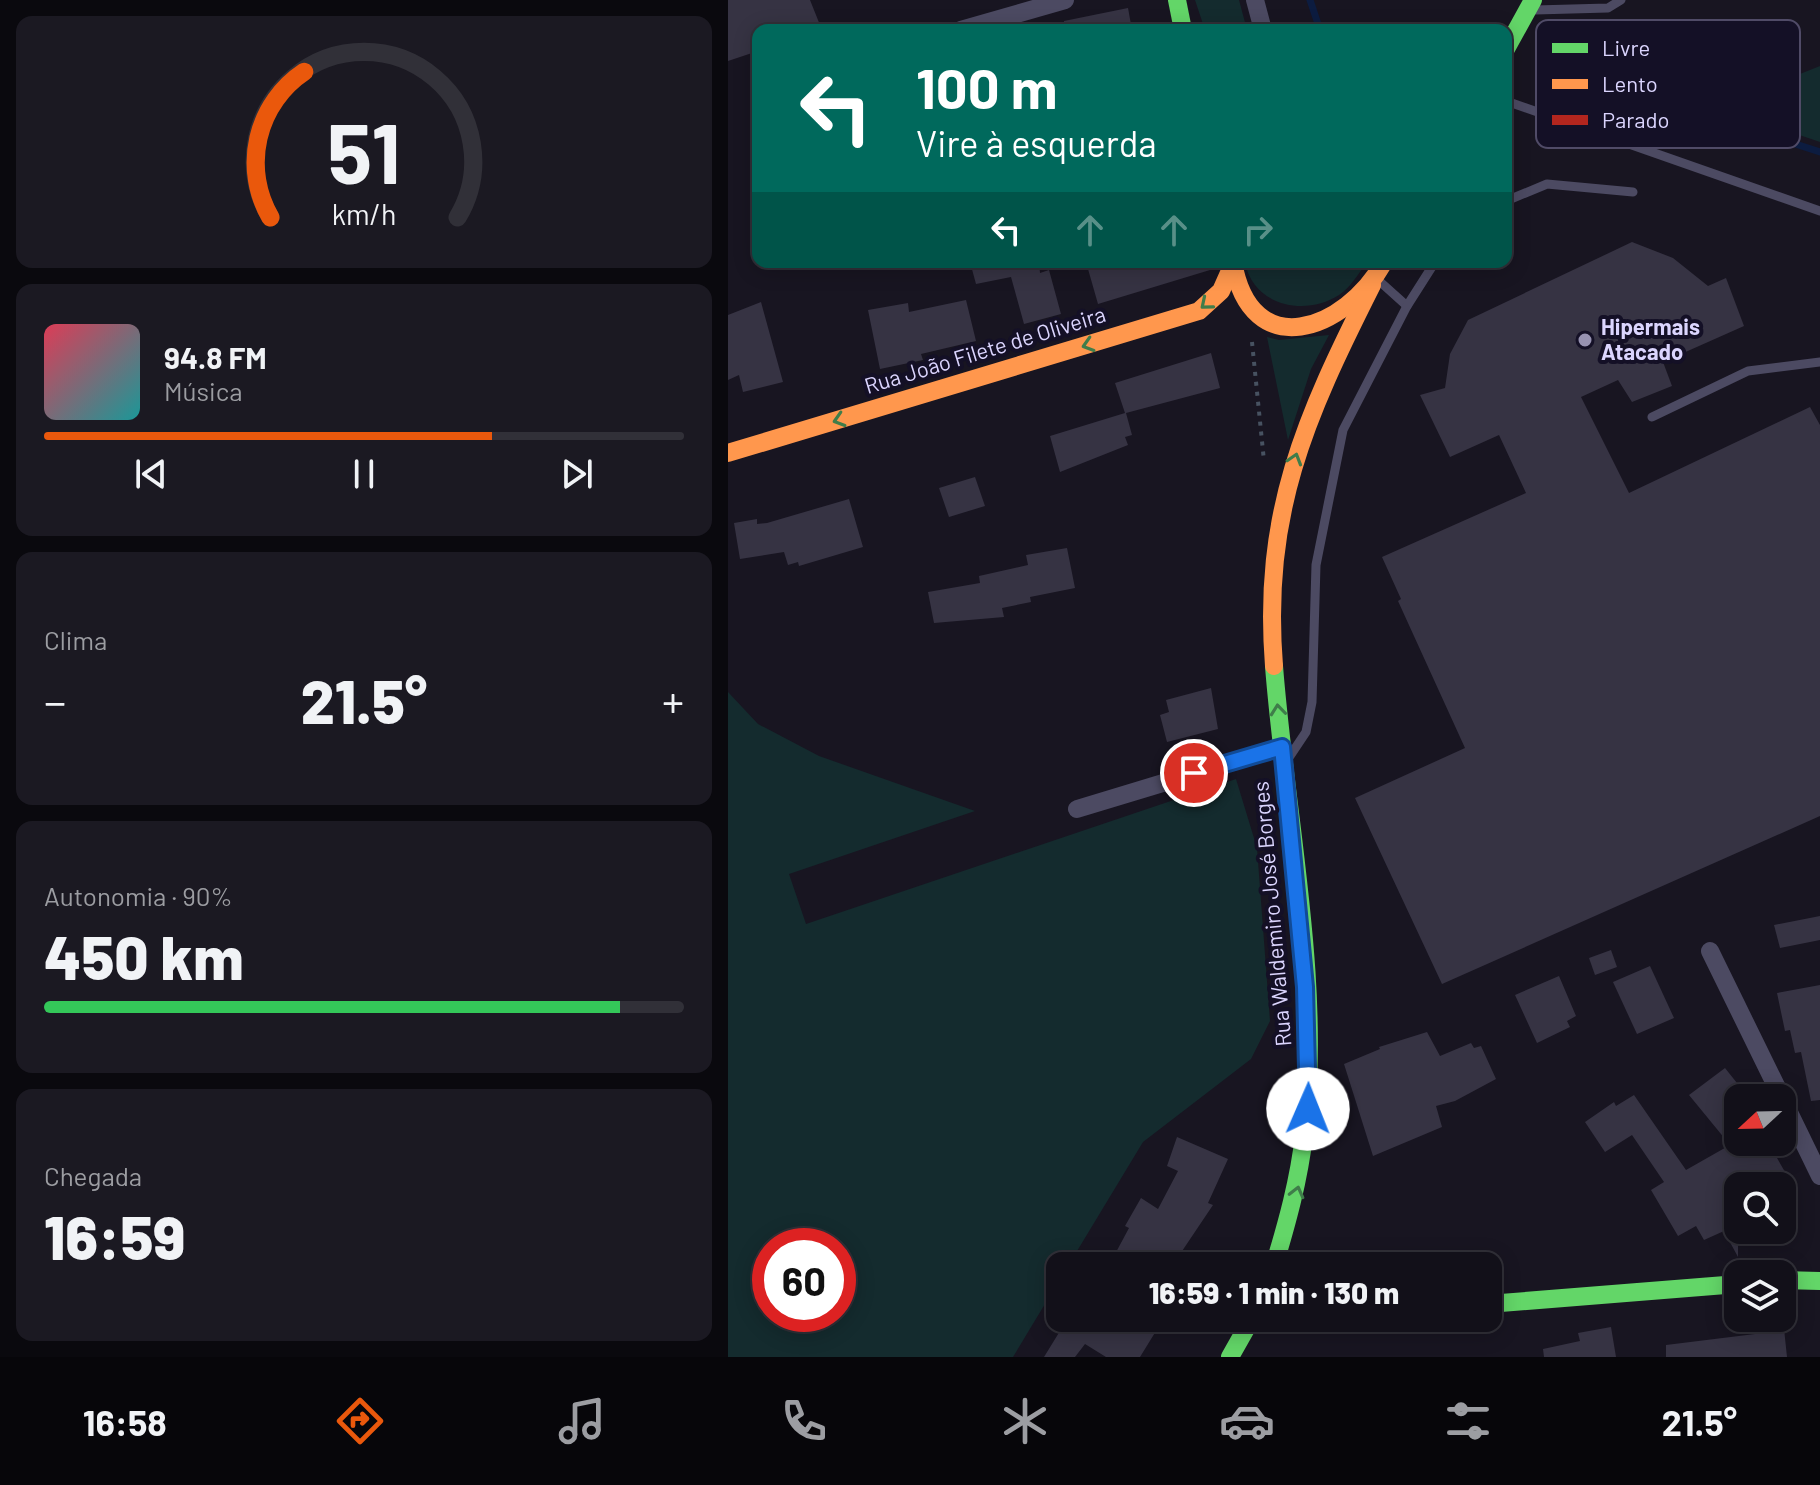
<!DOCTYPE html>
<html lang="pt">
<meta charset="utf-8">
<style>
:root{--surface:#121019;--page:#1b1922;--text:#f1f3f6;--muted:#9c9da2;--line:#313038;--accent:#ea580c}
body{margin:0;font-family:Barlow,sans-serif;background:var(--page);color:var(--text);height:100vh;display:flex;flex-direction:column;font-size:30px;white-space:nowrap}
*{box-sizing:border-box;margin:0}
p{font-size:26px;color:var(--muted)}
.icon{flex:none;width:44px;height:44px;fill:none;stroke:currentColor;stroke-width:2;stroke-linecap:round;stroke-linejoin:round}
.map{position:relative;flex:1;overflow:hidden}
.panel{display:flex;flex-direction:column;gap:16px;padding:16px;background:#0a090e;width:728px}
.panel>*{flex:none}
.hud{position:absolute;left:24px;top:24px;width:760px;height:244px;border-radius:16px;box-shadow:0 4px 20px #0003,0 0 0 2px var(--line);background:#00695c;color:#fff;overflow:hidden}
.needle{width:52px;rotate:248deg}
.fabs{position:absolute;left:996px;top:1084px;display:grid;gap:16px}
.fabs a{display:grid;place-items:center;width:72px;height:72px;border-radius:16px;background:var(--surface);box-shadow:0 4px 20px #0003,0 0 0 2px var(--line);font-size:40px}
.speed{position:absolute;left:24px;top:1228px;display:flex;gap:16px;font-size:40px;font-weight:700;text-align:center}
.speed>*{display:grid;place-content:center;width:104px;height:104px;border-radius:50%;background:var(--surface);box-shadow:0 4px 20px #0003,0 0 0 2px var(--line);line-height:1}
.speed .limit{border:12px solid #d22;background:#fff;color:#111}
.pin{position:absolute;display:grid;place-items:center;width:68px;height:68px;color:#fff;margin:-34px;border:4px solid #fff;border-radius:50%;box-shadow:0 2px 8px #0007}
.me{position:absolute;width:88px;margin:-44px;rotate:1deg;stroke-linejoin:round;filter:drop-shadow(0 0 6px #0008)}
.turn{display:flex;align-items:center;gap:28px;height:168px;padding:0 32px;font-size:36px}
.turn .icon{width:104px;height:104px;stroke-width:2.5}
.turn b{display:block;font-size:56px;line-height:68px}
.lanes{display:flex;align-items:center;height:76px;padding:0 32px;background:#0003;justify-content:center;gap:40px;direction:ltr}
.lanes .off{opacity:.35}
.big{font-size:60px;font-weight:800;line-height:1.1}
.panel .card{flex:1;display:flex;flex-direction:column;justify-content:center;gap:12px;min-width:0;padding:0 28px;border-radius:16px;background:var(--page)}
.panel .dial{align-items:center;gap:0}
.dial svg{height:208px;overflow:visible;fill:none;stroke:var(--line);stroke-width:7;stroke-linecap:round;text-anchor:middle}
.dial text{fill:var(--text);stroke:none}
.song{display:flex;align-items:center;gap:24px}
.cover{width:96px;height:96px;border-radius:12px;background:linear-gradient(135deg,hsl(350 70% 55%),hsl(180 70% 35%))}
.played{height:8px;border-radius:4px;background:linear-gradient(90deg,var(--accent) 70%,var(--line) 70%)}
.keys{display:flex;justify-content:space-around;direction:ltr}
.heat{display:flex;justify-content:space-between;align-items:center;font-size:44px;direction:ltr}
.charge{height:12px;border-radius:6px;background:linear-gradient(90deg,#34c759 90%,var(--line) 0)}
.trip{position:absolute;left:318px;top:1252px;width:456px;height:80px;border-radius:16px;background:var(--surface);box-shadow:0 4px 20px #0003,0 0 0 2px var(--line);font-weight:800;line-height:80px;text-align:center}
.tabs{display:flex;height:128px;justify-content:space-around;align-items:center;background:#07060a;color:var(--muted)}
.tabs .icon{width:56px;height:56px}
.tabs .active{color:var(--accent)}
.tabs b{font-size:36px;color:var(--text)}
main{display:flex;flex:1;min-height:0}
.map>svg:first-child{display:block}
.green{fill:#142b2e;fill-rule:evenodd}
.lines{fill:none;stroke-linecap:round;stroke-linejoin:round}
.stream{stroke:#0c1c40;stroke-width:7}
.building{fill:#363343}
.path{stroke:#475261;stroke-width:4;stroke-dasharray:4 6;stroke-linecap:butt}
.lane{stroke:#4c4a62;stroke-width:9}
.street{stroke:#4c4a62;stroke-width:18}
.fast{stroke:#63d668;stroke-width:18}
.slow{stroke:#ff974d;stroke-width:18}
.jam{stroke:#b3261e;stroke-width:18}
.oneway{stroke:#3f7d4a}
.route-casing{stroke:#114b97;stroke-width:20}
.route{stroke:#1a73e8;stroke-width:14}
.poi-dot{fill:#9792b1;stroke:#141026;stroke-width:3}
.labels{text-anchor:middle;stroke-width:8;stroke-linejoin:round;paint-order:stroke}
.poi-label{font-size:22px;font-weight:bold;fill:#dbd5fe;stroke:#141026;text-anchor:start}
.street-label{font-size:22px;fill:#dbd5fe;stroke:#141026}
.key{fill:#141026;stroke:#504b67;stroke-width:2}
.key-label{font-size:22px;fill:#dbd5fe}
</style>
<main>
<section class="panel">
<div class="card dial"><svg viewBox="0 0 100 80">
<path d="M14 69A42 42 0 1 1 86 69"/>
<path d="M14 69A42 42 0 0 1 27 13" stroke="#ea580c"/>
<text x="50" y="56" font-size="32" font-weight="700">51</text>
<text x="50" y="72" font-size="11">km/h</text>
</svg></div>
<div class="card">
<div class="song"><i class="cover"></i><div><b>94.8 FM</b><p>Música</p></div></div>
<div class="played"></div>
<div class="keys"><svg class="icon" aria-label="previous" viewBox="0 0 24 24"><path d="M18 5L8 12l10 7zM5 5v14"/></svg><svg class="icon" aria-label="pause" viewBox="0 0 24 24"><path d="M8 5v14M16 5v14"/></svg><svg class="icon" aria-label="next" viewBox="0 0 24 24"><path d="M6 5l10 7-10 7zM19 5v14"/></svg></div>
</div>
<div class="card"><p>Clima</p>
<div class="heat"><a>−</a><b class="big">21.5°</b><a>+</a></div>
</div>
<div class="card"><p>Autonomia · 90%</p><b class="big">450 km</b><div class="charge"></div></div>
<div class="card"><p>Chegada</p><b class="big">16:59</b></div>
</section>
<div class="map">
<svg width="1092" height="1357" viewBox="0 0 1092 1357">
<rect width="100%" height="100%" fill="#181521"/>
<!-- green -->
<g class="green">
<polygon points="467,0 511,0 519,30 477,30"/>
<polygon points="1092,66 1092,142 989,107"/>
<path d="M517,262h122c-8,11 -17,26 -28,33 -34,22 -86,11 -94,-33z"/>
<polygon points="601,335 583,369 560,440 539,337 551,340"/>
<path d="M0,692l30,32 61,32 156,55 -186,63 17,50 430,-145 21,69 13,173 -19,38 -108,83 -75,124h-8v13l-47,78h-285zM110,1246v68h-68v-68z"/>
</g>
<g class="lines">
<!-- stream -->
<g class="stream">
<polyline points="582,0 592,30"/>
<polyline points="828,66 1092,152"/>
</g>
</g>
<!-- building -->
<g class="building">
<polygon points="0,0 82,0 94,30 30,30 30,51 0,61"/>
<polygon points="400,8 404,30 336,30 336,21"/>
<polygon points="904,242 945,258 980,286 998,278 1016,326 935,362 944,386 904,402 890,380 853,397 901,493 1082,407 1092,425 1092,816 714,984 627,798 737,748 670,601 673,599 654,557 798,493 771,435 722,457 692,395 717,388 722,354 740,320"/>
<polygon points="242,262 311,262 312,273 321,270 333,314 296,324 283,277 248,284"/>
<polygon points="358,262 486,262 482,270 370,304"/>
<polygon points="238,300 248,341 193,354 195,360 152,369 140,310 180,303 181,312"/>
<polygon points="33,302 55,382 15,392 11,375 0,380 0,315"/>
<polygon points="483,353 492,388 398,413 404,435 397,437 400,445 332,472 322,436 397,413 387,383"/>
<polygon points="247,477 257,506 221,517 211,488"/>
<polygon points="121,499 135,547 71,566 70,562 60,565 56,552 12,559 6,523 29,519 29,524 39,523"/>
<polygon points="339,548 347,588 302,597 303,602 274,608 276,617 206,623 200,592 252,583 251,576 300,565 298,555"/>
<polygon points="483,688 490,729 439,742 432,715 441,712 438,700"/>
<polygon points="1092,916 1092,940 1052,948 1046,925"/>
<polygon points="883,950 889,967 867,975 861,958"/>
<polygon points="922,966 946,1018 909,1034 885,982"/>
<polygon points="831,976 848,1016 839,1021 842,1027 809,1043 787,995"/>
<polygon points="1092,985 1092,1100 1083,1101 1073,1052 1067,1053 1062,1030 1057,1031 1049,993"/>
<polygon points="699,1032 712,1056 743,1043 746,1048 753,1046 768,1079 727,1101 708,1106 714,1127 645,1156 616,1064 652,1049 651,1047"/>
<polygon points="997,1068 1021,1098 1010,1098 1010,1155 1040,1142 1057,1172 1052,1174 1058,1186 1010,1186 1010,1257 996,1231 976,1240 968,1226 950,1236 923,1190 936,1182 904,1135 877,1152 857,1122 886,1102 888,1106 906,1095 958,1170 1002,1145 961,1095"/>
<polygon points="449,1137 500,1159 480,1203 485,1205 444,1266 401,1266 386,1256 401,1228 397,1226 413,1198 430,1209 450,1171 439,1166"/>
<polygon points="340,1318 436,1318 412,1357 378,1357 357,1344 347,1357 316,1357"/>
<polygon points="1055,1319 1059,1357 938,1357 938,1345 1027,1334 1026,1321"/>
<polygon points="883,1327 888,1357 816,1357 815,1349 852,1341 850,1333"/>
</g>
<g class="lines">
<!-- path -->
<polyline class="path" points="524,342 536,461"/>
<!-- lane -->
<g class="lane">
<polyline points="807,10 880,8 893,0"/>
<polyline points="778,101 1092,211"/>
<polyline points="778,201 819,184 905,192"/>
<polyline points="649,279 679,306"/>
<polyline points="924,417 1020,371 1092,362"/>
<polyline points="562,756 578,732 584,702 588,565 615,430 679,306 707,262"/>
</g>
<!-- street -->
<g class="street">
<polyline points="527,0 535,30"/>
<polyline points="233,30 337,0"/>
<polyline points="349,809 554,747"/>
<polyline points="982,951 1054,1098"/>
<polyline points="1054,1098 1092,1176"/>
</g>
<!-- fast -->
<g class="fast">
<polyline points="449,0 455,30"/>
<polyline points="778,49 805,0"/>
<path d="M546,1266c13,-43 25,-86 30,-131 18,-156 -18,-314 -30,-469"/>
<polyline points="1054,1280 1092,1281"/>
<polyline points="760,1304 1010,1284"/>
<polyline points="502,1357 524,1318"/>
</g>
<!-- slow -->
<g class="slow">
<path d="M505,262c18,103 112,69 151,0"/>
<polyline points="0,453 471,311 493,291 505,264"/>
<path d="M546,666c-12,-153 31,-248 98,-381"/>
</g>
<!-- jam -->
<polyline class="jam" points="522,1323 586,1318"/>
</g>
<!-- one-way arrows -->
<defs><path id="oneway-chevron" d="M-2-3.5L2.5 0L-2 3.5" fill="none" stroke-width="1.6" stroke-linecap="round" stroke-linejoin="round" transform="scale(2)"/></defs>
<g class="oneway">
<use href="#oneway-chevron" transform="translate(478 304) rotate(140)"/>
<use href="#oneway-chevron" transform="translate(360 345) rotate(163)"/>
<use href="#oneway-chevron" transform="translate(111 420) rotate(163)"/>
<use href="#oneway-chevron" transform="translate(567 459) rotate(-73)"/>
<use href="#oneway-chevron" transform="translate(550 710) rotate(-96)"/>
<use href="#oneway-chevron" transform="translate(569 1192) rotate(-76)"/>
</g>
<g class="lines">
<defs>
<polyline id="route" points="466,773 554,747 577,987 580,1109"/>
</defs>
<!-- route casing -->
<use href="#route" class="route-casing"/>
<!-- route -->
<use href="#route" class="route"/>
</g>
<!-- markers -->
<circle class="poi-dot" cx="857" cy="340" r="8"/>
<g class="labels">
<!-- poi labels -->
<g class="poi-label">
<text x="873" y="335">Hipermais<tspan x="873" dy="25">Atacado</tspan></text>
</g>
<!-- street labels -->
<g class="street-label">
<text transform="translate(257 350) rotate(-17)" y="8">Rua João Filete de Oliveira</text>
<text transform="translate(544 914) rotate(-95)" y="8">Rua Waldemiro José Borges</text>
</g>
</g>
<!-- legend -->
<rect x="808" y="20" width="264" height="128" rx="12" class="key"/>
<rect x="824" y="43" width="36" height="10" fill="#63d668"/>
<rect x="824" y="79" width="36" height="10" fill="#ff974d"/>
<rect x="824" y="115" width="36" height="10" fill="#b3261e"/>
<g class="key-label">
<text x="874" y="56">Livre</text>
<text x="874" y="92">Lento</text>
<text x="874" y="128">Parado</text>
</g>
</svg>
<div class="fabs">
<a><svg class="needle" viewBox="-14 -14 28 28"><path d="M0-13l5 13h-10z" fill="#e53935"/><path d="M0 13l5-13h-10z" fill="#9c9da2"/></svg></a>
<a><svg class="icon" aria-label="search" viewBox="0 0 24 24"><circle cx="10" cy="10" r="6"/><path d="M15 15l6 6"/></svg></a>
<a><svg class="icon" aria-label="layers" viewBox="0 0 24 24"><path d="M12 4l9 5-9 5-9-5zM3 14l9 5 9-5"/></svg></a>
</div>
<div class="speed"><div class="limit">60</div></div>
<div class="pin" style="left:466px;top:773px;background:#d93025"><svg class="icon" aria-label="arrive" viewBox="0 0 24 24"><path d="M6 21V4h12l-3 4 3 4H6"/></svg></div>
<svg class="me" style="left:580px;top:1109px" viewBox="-20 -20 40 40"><circle r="19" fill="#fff"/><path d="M0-13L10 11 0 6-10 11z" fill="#1a73e8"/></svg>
<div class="trip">16:59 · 1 min · 130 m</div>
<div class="hud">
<div class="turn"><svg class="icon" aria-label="left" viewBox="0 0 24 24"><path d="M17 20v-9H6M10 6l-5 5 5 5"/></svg><div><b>100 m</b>Vire à esquerda</div></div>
<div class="lanes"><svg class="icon" aria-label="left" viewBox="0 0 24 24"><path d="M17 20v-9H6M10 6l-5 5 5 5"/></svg><svg class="icon off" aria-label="ahead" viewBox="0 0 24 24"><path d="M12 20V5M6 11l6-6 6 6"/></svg><svg class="icon off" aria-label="ahead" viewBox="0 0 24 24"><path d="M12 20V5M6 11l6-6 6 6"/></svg><svg class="icon off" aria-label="right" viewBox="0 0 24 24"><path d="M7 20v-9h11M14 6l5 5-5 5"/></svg></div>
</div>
</div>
</main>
<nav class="tabs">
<b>16:58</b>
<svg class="icon active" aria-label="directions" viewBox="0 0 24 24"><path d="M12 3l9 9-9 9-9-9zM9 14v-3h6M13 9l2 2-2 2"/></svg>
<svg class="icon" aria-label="music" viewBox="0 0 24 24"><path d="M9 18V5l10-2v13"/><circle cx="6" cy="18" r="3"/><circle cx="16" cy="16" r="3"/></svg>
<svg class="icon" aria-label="phone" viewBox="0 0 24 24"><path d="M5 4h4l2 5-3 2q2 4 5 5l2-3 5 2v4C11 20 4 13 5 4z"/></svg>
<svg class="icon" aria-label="climate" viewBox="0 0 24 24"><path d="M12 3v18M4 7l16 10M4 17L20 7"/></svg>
<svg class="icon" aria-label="car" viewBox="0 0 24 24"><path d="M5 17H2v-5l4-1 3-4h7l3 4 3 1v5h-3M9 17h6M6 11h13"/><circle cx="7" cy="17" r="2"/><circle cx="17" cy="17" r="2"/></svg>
<svg class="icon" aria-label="filters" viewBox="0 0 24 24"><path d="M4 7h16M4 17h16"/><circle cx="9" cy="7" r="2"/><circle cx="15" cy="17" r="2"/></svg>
<b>21.5°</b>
</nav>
